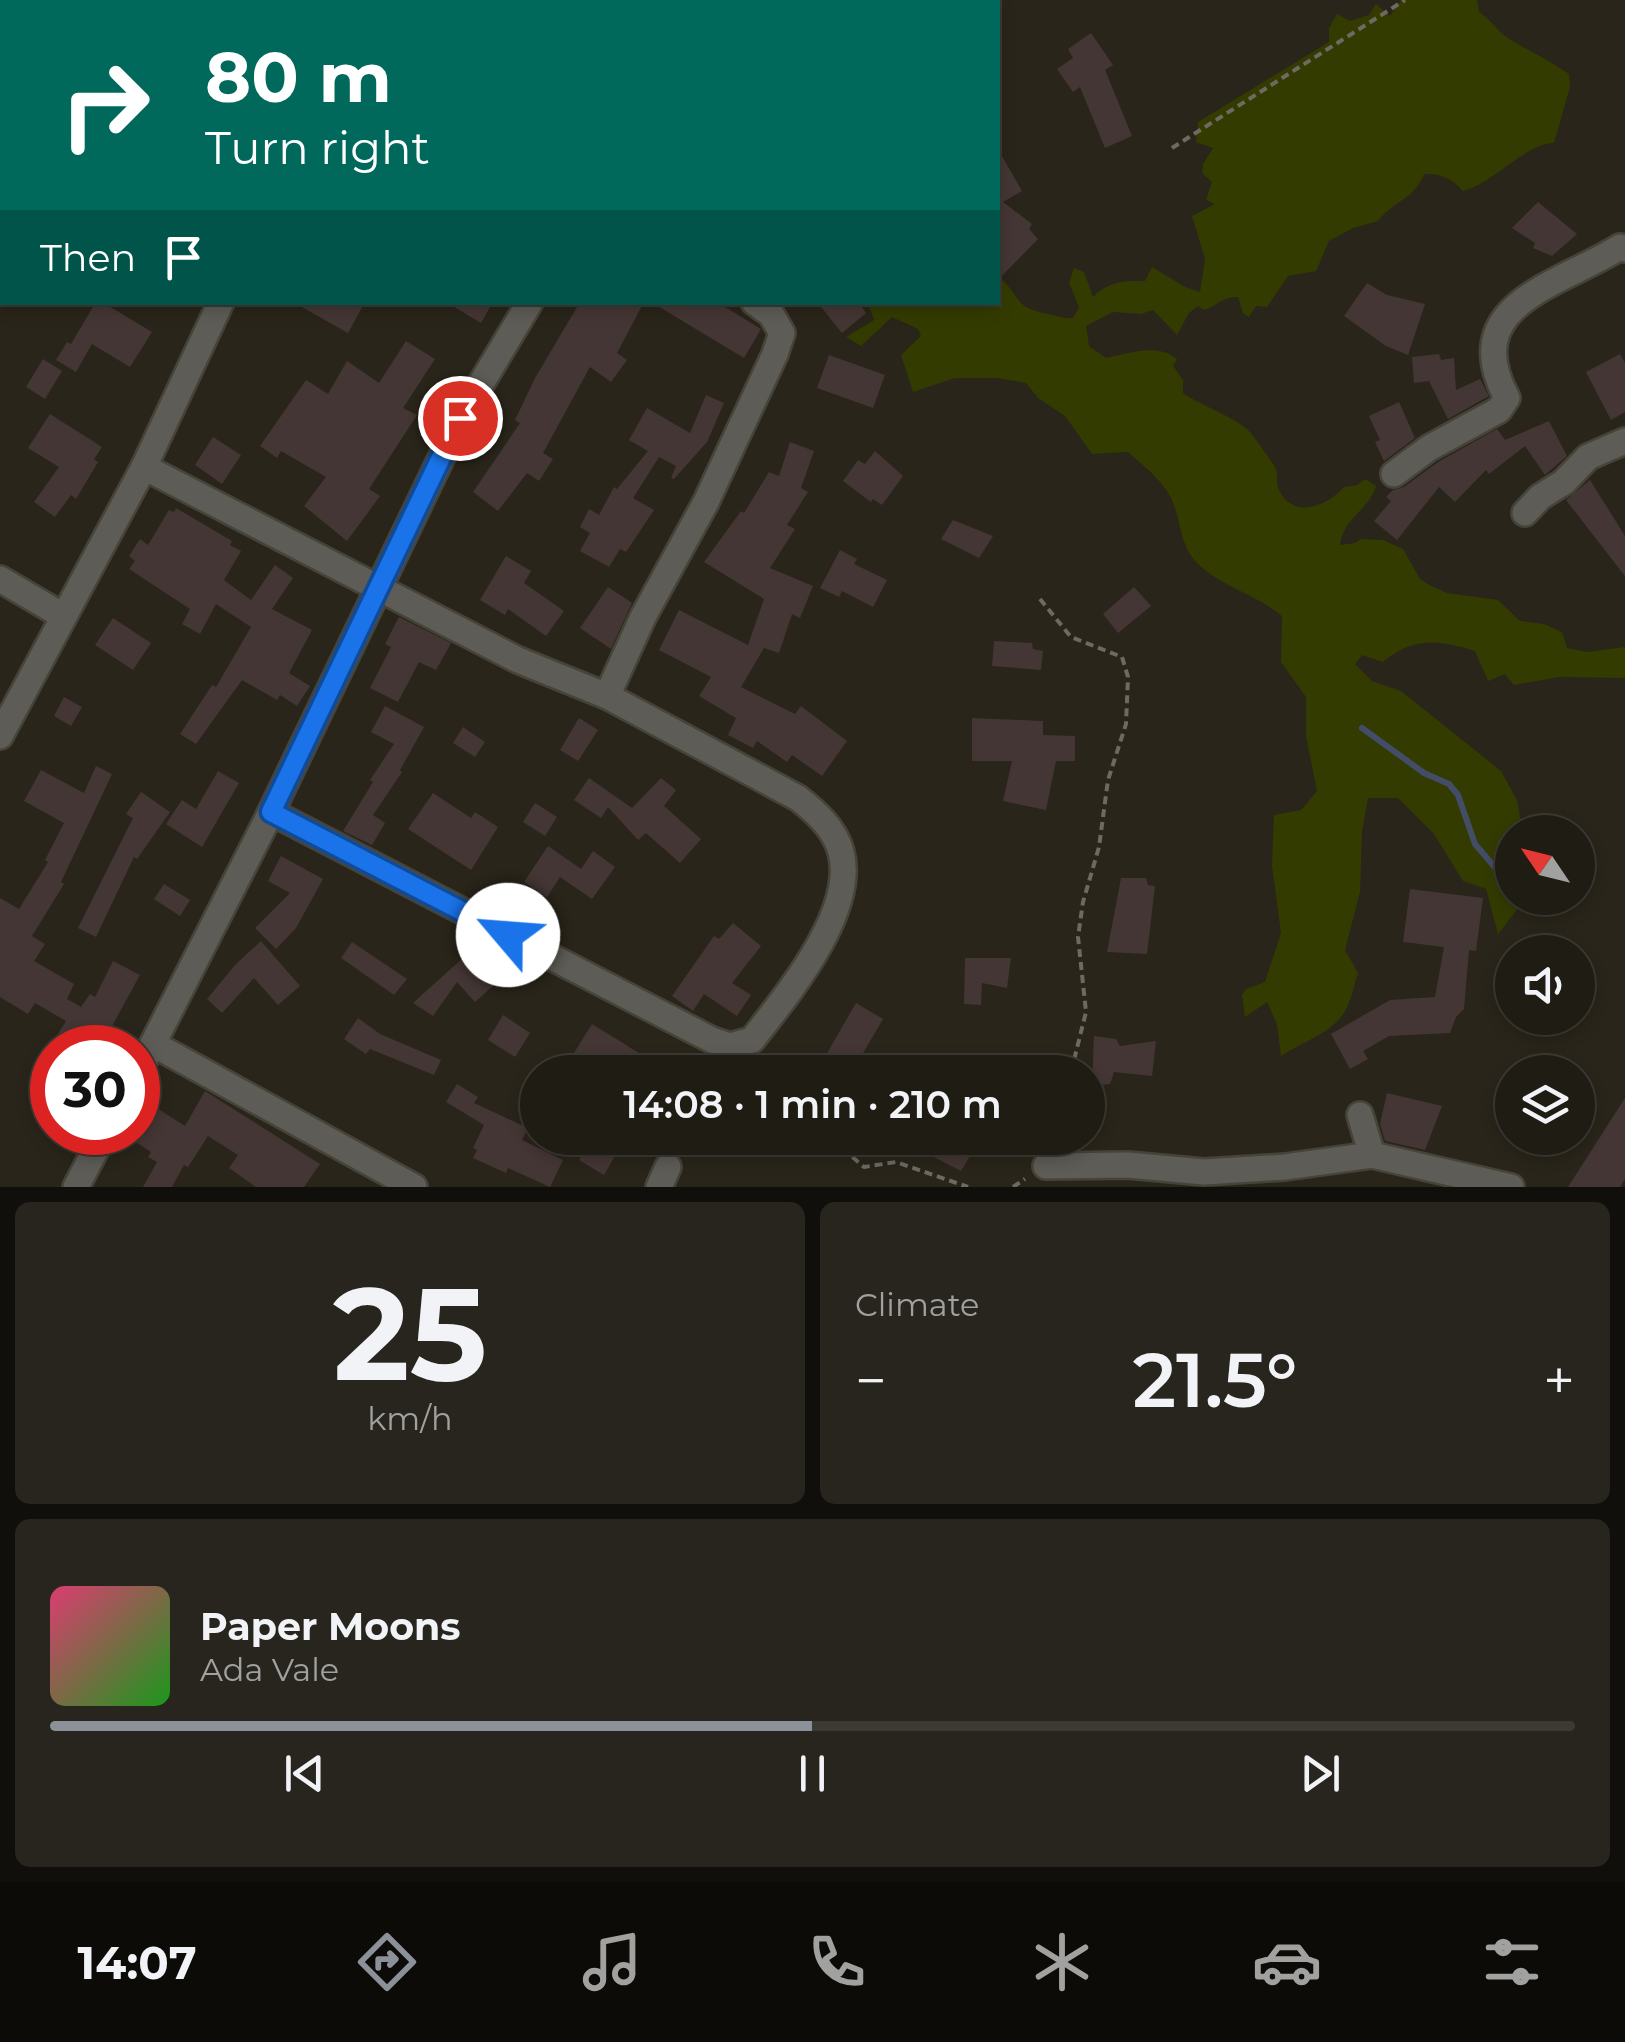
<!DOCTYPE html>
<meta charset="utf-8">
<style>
:root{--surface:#1f1c14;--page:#27251d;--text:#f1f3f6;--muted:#a1a1a0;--line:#3c3a34;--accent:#8c9099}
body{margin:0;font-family:Montserrat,sans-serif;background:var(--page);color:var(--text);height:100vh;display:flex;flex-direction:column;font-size:38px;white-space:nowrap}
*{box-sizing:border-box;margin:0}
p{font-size:32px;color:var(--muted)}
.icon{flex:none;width:55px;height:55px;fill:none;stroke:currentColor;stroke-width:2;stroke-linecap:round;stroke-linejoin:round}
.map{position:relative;height:1187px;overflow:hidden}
.side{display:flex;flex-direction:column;gap:15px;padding:15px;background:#110f0b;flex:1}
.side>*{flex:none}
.guide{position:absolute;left:0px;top:0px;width:1000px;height:305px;box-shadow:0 5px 15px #0003,0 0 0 2px var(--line);background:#00695c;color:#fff;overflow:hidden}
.needle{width:65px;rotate:305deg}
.buttons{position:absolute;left:1495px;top:815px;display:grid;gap:20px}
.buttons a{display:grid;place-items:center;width:100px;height:100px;border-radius:50%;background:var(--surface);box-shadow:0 5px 15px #0003,0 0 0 2px var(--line);font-size:50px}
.speed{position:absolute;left:30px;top:1025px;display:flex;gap:20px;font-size:50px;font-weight:700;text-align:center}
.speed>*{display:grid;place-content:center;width:130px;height:130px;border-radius:50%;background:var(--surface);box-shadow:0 5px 15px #0003,0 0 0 2px var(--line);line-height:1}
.speed .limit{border:15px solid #d22;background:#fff;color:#111}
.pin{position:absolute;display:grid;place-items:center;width:85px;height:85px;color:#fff;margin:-42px;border:5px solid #fff;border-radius:50%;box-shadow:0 2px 10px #0007}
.me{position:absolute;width:110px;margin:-55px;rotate:297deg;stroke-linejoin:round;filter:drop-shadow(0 0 8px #0008)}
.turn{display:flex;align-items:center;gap:35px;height:210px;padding:0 40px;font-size:45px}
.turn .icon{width:130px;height:130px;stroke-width:2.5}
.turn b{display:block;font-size:70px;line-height:85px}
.then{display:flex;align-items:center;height:95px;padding:0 40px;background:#0003;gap:20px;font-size:38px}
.big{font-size:75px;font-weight:600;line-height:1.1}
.side .tile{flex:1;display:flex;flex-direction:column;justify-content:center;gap:15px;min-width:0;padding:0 35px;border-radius:15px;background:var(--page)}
.side .dial{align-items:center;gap:0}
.dial b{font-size:130px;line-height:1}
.song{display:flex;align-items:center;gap:30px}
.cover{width:120px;height:120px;border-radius:15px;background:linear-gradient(135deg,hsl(340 70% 55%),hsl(120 70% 35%))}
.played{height:10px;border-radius:5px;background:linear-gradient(90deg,var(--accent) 50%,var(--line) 50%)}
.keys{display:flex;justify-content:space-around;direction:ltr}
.heat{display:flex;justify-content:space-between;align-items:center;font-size:55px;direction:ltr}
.side .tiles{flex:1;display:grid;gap:15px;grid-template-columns:1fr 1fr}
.tile:last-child{grid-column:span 2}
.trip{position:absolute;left:520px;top:1055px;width:585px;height:100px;border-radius:50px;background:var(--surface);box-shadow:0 5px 15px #0003,0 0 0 2px var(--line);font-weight:600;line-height:100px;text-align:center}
.menu{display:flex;height:160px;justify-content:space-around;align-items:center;background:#0c0b08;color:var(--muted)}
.menu .icon{width:70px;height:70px}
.menu .current{color:var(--accent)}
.menu b{font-size:45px;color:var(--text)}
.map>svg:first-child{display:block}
.green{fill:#343b00}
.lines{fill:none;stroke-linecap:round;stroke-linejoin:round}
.stream{stroke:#434d67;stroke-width:6}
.building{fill:#443634}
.minor-casing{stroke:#464338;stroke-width:30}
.path{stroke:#6e6a61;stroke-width:4;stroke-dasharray:8 5;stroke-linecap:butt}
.minor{stroke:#5d5c56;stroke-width:25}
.route-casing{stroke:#114b97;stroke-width:25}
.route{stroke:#1a73e8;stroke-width:18}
</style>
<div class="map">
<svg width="1625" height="1187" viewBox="0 0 1625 1187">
<rect width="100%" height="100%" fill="#29251a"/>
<!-- green -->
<path class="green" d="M1401,0h76l2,12c13,8 18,20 32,28 19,11 39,21 58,34l1,13 -16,56c-28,0 -60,40 -91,48 -10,-12 -23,-18 -39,-17 -9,25 -32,28 -46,47l-25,7 -24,13 -13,30 -28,5 -21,31 -11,-1 -7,11 -6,-4 -5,-16c-15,-1 -21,9 -34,13l-6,-4 -9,7 -12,22 -24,-25 -12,4 -28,-2 -27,14 3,20 17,12c24,-5 51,-15 71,1l-4,7 10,14v13c18,13 51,23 67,39 2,2 25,34 26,37 3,8 -1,15 4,23 16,28 48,13 64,-5l13,-2 9,-6 10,7c-7,24 -33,32 -36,59l15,-2 6,-4 22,1 20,9 17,30 9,6 18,8 51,7 22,21 24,3 18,8 5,16 20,4 38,-5v31l-66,-1 -45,8 -9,-11 -17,7 -13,-30c-36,-11 -61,-15 -92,11l-21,-7 -7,9 17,17 29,10 100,80 16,29 6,32h-11v66h14l-28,36 -12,-45 -23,-8 -29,-47 -36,-36h-30l-6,34 -2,60 -15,58 13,23c-4,12 -7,29 -14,40 -14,21 -42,29 -63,43l-4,-32 -10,-22 -22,15 -3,-22 4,-6 19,-7 16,-49 -9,-67 2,-51 27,-5 16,-19 -11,-55v-39l-25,-35 1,-46c-26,-22 -63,-30 -86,-54 -15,-16 -15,-38 -22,-57 -7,-21 -30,-39 -46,-53l-36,2 -27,-38 -27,-18 -12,-15 -29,-5h-42l-42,14 -12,-37 20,-19 -3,-7 -26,-12 -31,29 -15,-9 28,-17 -6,-17 130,-1v-26c25,21 13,31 50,38 9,1 15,5 25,4l6,-11 -10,-24 5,-15 10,4 9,25c16,-16 31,-16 52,-16l7,-14 33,20 15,5 5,-33 -13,-43 23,-12 -9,-4 6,-18 -10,-9 1,-9 10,-16 -17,-6 2,-20 131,-80v-14l8,-14 13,7 19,-6 7,-11 14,12z"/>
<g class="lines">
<!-- stream -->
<g class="stream">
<polyline points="1362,728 1424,773 1449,784 1458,795 1475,844 1498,871 1512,881"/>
<polyline points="1578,883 1585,879"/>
</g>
</g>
<!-- building -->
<g class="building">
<polygon points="1091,33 1113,65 1105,70 1132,136 1105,148 1080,87 1073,92 1057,69 1073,58 1068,49"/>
<polygon points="998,149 1022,191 1003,202 1032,224 1029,229 1038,239 998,280"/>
<polygon points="1538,202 1577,234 1552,256 1533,248 1535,243 1512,228"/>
<polygon points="1367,283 1387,295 1425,304 1408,355 1386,346 1344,316"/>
<polygon points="96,302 102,302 152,332 130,367 92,344 76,372 56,360 67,342 71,344"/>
<polygon points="293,302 365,302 348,333"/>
<polygon points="446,302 493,302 481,323"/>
<polygon points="580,302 644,302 617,353 627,360 611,382 590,367 543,453 553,459 539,481 527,473 498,511 473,492 520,423 515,420 535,378"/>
<polygon points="651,302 717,302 761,329 744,358"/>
<polygon points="817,302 858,302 866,313 842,333"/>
<polygon points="406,341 435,359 403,408 417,415 369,489 380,496 347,541 304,506 326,477 281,451 277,458 260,446 306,380 328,394 347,361 379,383"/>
<polygon points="1439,354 1441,360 1454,358 1456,390 1480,379 1489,396 1448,419 1429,381 1414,383 1412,357"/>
<polygon points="1620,354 1625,363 1625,412 1611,420 1586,372"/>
<polygon points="829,355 885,375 873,408 817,388"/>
<polygon points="43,359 62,371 45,399 26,387"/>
<polygon points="706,395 724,403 707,442 674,479 671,478 676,466 659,457 633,498 654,510 626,552 620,549 609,567 580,551 590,533 580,527 589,509 599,515 614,487 617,489 648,451 629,440 647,408 690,433"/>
<polygon points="1399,402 1415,438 1384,461 1375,442 1380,440 1369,416"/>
<polygon points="50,414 102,447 94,459 98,462 76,499 71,495 55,517 34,502 59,467 28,448"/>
<polygon points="1549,421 1567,456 1545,475 1525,446 1489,474 1486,470 1455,502 1439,487 1397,540 1374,521 1391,501 1386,497 1393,490 1404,487 1438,462 1497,429 1505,440"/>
<polygon points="213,437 241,455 222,484 195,465"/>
<polygon points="790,442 814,451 801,488 808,492 787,525 795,529 770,568 813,586 800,618 792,614 779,653 764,648 741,687 795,714 801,706 847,741 822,776 792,755 787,762 757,741 753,748 728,735 736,718 699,696 711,677 659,650 679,610 748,645 764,599 704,562 741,511 744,513 769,472 779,476"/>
<polygon points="875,451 903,476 882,505 873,499 871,502 843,481 858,460 865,464"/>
<polygon points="1590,480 1625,536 1625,576 1566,500"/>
<polygon points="176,508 232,541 230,545 241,551 224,580 251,600 275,565 293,578 272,609 312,630 289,673 310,686 297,706 280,695 277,700 242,680 196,744 180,734 212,685 216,687 251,627 216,604 200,634 182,624 190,609 129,569 135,561 129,556 140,539 148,545 169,510 174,512"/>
<polygon points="953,520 993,536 979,558 941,539"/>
<polygon points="840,550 857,559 854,564 887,580 873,607 842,591 839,597 820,588"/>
<polygon points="506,556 531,571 524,583 564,611 546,636 508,609 505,615 480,600"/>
<polygon points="608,587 632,603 611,649 580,628"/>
<polygon points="1134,587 1151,606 1118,633 1103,614"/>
<polygon points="399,617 451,643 436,670 419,662 398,702 370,688 391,647 385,644"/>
<polygon points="113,618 151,643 133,670 95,645"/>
<polygon points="994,641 1032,643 1033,649 1043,651 1041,670 992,666"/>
<polygon points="64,697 82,707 71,726 54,716"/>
<polygon points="385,706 424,727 400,770 402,772 373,815 385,823 372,845 343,831 373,782 370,780 394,744 371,732"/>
<polygon points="579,718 598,730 578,761 560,750"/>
<polygon points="972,718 1043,721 1043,735 1075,736 1075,761 1056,761 1046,810 1003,801 1012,761 972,761"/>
<polygon points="463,727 485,742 475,757 453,743"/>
<polygon points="96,766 112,774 61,882 64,884 32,936 45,944 34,961 74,984 67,999 81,1007 90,994 95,997 113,961 140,975 100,1048 49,1048 66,1021 35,1003 28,1014 0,997 0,898 19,909 48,862 45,860 64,823 24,801 41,770 84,793"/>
<polygon points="218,771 239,783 202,847 166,824 182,800 196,809"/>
<polygon points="589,778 632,808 661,778 676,790 664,806 701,839 680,863 646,833 638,840 608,807 601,818 574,800"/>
<polygon points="141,792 170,812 137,859 134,857 96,937 78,928 133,818 126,814"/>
<polygon points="433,793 471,818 475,812 498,827 471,870 408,829"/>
<polygon points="535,803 557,817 545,836 523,822"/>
<polygon points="548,846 581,869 593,851 615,867 592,899 560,877 547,897 524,882"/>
<polygon points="281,856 323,879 296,928 276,949 255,928 290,893 268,881"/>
<polygon points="1121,878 1146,878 1148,885 1155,886 1147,954 1107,952"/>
<polygon points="164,884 190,900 180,916 154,899"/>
<polygon points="1410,889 1483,898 1476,951 1469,950 1464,1009 1456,1017 1450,1033 1389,1036 1363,1051 1368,1059 1350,1069 1331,1034 1390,1000 1435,997 1444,947 1403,942"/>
<polygon points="733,923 761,946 732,983 751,995 737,1016 704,994 693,1011 672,996 714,936 719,939"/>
<polygon points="261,941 300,986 278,1005 254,978 222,1013 207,999 235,965"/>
<polygon points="352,942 407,979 394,995 341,958"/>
<polygon points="475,947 502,978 475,1002 457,982 433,1016 413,1003"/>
<polygon points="965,958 1011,958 1007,988 982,983 981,1005 964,1004"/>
<polygon points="856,1003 883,1019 852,1072 841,1072 822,1062"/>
<polygon points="503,1015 530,1033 515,1057 488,1040"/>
<polygon points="358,1018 380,1034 441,1060 434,1075 370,1049 366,1054 344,1039"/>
<polygon points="592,1024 623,1043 668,1072 599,1072 572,1056"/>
<polygon points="1094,1036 1116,1039 1120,1046 1156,1041 1152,1076 1114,1072 1110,1084 1092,1086"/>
<polygon points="457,1084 478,1097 474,1103 528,1128 522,1140 563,1160 550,1187 508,1168 506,1173 473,1158 477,1150 473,1148 484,1125 446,1102"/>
<polygon points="205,1091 320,1164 304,1187 256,1187 229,1168 238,1155 208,1136 188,1167 184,1165 172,1187 143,1187 157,1162 148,1157 151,1152 128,1137 131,1132 138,1132 138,1122 149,1103 185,1126"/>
<polygon points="1387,1093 1442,1106 1425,1150 1385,1141 1380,1124"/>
<polygon points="1625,1098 1625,1179 1620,1187 1568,1187"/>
<polygon points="940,1138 981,1138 961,1171 930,1155"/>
<polygon points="591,1140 616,1154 604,1175 579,1160"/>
</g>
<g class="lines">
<defs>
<g id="minor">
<polyline points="68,2 70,0"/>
<polyline points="397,2 399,0"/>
<polyline points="0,123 2,119"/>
<path d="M144,467l374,193 89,36 191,102c18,14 37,31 43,54 16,60 -55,144 -89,188l-22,6 -18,-6 -441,-228"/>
<path d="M1394,474l35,-26 70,-38 8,-12c-50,-94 51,-112 113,-151l5,2"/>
<polyline points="1525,513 1540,497 1564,482 1588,457 1625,441"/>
<polyline points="0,579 63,616"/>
<polyline points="607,696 643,617 706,502 775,354 782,333 771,314 754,302"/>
<polyline points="0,736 144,467 221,302"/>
<polyline points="153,1044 414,1187"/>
<polyline points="138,1073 271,812 460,419 530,302"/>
<polyline points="1360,1115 1372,1155"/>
<polyline points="1046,1166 1128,1165 1204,1172 1285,1167 1372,1155 1511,1187"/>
<polyline points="76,1187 105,1132"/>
<polyline points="659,1187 668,1167"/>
</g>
</defs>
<!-- minor casing -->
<use href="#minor" class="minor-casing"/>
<!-- path -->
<g class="path">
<polyline points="1172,148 1405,0"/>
<polyline points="1040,599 1071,637 1122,657 1128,677 1126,724 1108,780 1099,847 1083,902 1078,937 1086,1012 1071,1072"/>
<polyline points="771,1056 790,1072"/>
<polyline points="835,1138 841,1147 864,1167 896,1162 968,1187"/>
<polyline points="1013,1187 1025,1179"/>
</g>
<!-- minor -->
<use href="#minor" class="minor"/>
</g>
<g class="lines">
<defs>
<polyline id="route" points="460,418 271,812 508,935"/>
</defs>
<!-- route casing -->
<use href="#route" class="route-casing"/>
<!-- route -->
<use href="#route" class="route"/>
</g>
</svg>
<div class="buttons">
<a><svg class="needle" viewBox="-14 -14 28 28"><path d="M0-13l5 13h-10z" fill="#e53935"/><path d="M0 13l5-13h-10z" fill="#a1a1a0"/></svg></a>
<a><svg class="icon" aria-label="sound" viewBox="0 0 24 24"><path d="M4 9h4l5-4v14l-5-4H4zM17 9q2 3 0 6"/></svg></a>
<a><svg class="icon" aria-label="layers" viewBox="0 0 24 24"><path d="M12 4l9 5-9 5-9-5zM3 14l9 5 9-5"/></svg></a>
</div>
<div class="speed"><div class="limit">30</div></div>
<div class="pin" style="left:460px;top:418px;background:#d93025"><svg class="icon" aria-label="arrive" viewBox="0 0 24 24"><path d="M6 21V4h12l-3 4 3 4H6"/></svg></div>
<svg class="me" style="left:508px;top:935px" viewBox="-20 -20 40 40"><circle r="19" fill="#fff"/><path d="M0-13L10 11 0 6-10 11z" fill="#1a73e8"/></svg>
<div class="trip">14:08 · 1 min · 210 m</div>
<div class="guide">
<div class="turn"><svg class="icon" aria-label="right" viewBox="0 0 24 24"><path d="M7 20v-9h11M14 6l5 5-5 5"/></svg><div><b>80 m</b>Turn right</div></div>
<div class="then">Then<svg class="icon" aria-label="arrive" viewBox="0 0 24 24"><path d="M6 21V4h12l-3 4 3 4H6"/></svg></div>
</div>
</div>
<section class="side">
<div class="tiles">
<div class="tile dial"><b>25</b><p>km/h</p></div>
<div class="tile"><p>Climate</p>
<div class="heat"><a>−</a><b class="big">21.5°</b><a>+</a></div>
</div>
<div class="tile">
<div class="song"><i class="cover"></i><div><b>Paper Moons</b><p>Ada Vale</p></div></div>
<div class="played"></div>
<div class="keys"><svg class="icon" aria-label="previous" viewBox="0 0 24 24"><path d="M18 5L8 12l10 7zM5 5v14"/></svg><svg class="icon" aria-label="pause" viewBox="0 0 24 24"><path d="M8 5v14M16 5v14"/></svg><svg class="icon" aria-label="next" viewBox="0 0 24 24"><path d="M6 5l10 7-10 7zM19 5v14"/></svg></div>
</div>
</div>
</section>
<nav class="menu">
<b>14:07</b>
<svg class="icon current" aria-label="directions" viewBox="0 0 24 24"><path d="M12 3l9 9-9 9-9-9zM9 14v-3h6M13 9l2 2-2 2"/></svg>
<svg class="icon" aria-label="music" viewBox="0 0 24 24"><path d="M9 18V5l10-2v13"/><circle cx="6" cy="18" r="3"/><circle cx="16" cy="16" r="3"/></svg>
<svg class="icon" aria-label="phone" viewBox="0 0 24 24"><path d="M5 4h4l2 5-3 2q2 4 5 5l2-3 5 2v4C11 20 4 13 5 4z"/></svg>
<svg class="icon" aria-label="climate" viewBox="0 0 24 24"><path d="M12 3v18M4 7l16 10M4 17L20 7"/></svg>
<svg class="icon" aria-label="car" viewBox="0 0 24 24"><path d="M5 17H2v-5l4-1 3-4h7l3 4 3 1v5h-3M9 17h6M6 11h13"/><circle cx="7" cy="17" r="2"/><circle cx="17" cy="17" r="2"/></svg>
<svg class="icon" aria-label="filters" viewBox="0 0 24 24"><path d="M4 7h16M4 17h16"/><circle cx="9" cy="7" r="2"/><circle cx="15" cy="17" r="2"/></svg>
</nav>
